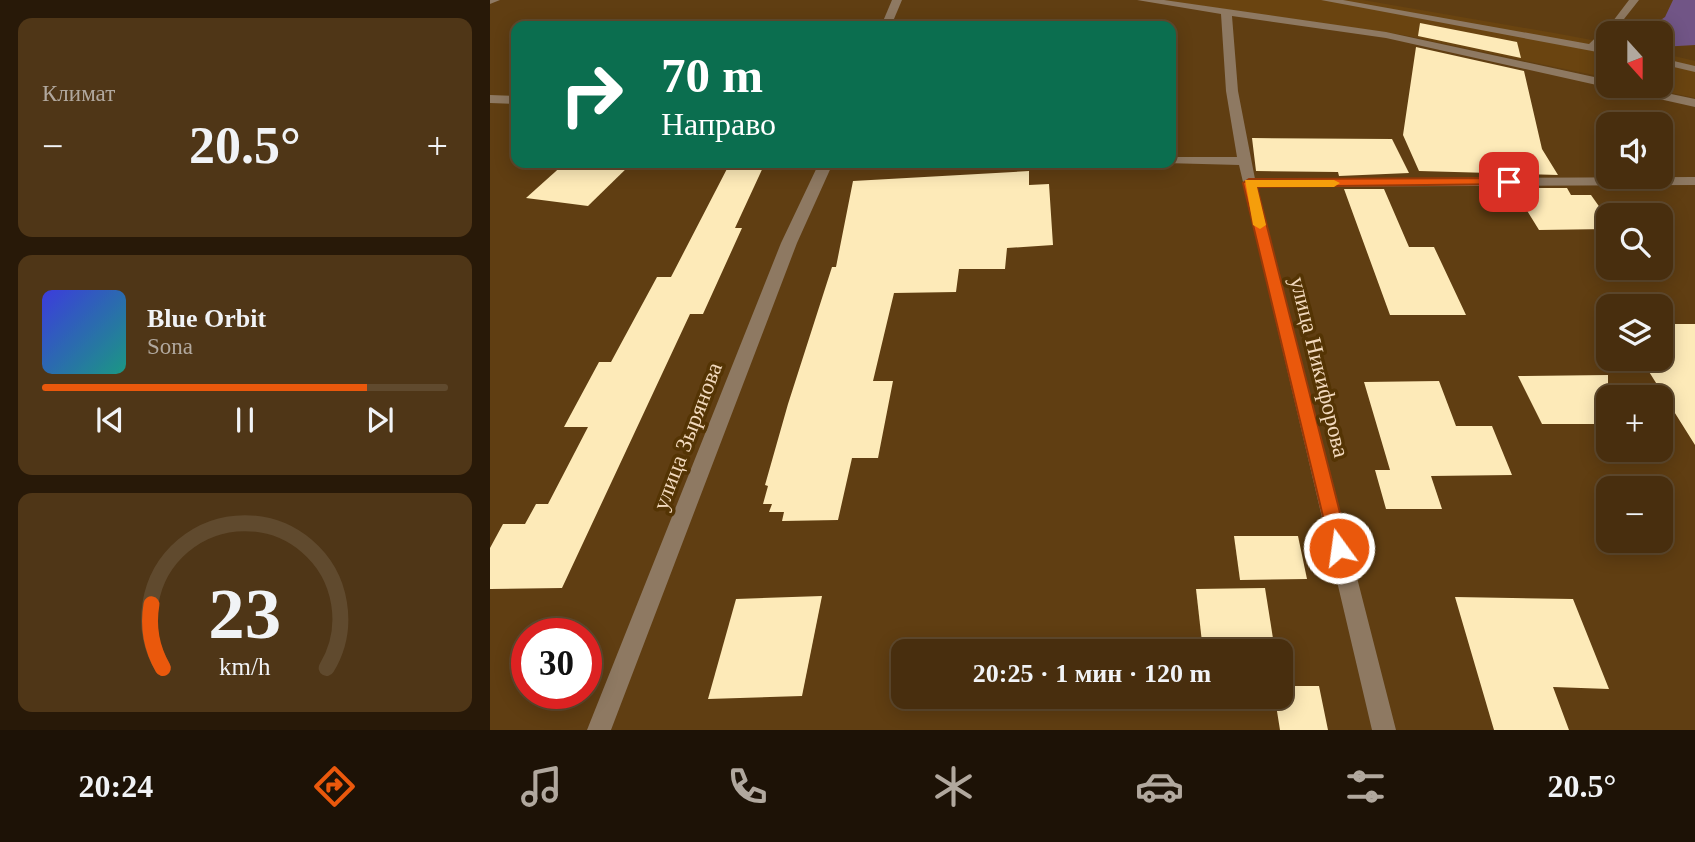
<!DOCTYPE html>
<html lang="ru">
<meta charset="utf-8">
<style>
:root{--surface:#482e0e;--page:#4f3617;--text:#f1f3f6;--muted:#b1a89e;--line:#604a2e;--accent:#ea580c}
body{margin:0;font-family:"Times New Roman",serif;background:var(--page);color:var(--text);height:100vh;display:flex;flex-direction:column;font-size:26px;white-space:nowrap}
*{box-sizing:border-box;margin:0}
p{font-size:23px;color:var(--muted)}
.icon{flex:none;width:38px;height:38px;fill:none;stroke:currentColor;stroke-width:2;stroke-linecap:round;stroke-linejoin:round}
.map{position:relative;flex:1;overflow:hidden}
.sheet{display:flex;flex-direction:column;gap:18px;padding:18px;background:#281908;width:490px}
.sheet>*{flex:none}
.top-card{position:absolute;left:21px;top:21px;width:665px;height:147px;border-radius:14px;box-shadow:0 4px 18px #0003,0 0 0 2px var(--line);background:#0b6e4f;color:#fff;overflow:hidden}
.needle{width:46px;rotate:159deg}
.controls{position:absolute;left:1106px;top:21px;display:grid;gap:14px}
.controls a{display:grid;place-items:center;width:77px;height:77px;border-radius:14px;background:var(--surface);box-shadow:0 4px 18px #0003,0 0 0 2px var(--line);font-size:35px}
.speed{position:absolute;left:21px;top:618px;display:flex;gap:14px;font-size:35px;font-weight:700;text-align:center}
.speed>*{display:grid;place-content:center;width:91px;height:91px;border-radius:50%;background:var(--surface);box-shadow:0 4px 18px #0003,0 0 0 2px var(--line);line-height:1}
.speed .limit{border:10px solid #d22;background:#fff;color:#111}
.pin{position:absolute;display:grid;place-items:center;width:60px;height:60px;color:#fff;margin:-30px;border-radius:14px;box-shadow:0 4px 10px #0006}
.me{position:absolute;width:77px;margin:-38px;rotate:346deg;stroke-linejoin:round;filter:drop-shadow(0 0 5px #0008)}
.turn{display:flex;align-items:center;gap:24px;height:147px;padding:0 35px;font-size:32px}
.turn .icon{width:91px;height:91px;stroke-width:2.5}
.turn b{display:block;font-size:49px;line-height:60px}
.big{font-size:52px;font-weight:700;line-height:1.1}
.sheet .widget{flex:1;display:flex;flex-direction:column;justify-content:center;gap:10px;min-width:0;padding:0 24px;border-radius:14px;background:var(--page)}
.sheet .dial{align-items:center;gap:0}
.dial svg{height:182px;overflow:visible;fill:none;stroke:var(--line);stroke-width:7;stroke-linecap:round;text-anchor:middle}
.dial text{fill:var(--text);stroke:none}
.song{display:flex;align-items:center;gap:21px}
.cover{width:84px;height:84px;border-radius:10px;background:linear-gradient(135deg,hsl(240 70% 55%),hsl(170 70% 35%))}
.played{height:7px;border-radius:4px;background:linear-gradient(90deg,var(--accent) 80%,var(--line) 80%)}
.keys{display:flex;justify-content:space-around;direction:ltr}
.heat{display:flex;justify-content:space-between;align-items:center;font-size:38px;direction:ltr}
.trip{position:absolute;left:401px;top:639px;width:402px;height:70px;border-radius:14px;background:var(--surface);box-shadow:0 4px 18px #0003,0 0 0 2px var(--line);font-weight:700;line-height:70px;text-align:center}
.tab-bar{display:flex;height:112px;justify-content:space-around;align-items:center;background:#1d1206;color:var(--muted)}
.tab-bar .icon{width:49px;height:49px}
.tab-bar .active{color:var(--accent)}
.tab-bar b{font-size:32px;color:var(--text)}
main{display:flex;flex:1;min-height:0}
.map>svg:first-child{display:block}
.built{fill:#6a4410}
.green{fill:#715586}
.building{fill:#fdeab8}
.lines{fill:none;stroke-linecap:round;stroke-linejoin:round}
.minor{fill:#8e7962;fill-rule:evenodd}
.route{fill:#ea580c;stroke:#983908;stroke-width:2}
.slow{fill:#f59e0b}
.labels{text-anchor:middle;stroke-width:7;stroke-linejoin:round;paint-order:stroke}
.street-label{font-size:23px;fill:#f2d9bd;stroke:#543404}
</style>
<main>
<section class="sheet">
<div class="widget"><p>Климат</p>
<div class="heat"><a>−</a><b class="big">20.5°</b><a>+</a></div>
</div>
<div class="widget">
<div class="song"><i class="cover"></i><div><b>Blue Orbit</b><p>Sona</p></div></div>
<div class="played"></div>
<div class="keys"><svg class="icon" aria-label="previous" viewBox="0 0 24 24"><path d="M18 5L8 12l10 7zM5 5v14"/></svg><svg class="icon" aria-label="pause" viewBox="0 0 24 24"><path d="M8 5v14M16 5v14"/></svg><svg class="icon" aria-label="next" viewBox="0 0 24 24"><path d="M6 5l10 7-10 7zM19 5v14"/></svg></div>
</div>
<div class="widget dial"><svg viewBox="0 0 100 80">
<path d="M14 69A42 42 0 1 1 86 69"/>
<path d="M14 69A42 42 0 0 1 9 41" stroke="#ea580c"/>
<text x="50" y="56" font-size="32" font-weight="700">23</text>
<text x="50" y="72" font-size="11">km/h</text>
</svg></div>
</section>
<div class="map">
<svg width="1205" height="730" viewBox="0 0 1205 730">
<rect width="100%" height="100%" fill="#603e12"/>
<!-- built -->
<g class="built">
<polygon points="672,0 873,0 1064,33 1118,43 1118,78 913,35"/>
<polygon points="1171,53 1205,61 1205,98 1150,86 1171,86"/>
</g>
<!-- green -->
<polygon class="green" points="1183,0 1205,0 1205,45 1171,47 1171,33 1152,33 1175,17"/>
<!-- building -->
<g class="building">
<polygon points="930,23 1027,42 1031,58 928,36"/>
<polygon points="926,47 1034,71 1052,149 1068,175 929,171 913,135"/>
<polygon points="762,138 902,139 919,173 849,176 848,172 766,171"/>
<polygon points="75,163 142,163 98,206 36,198"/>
<polygon points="240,163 275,163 245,228 252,228 213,314 200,314 72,588 0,589 0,548 13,524 35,524 46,504 58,504 98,427 74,427 109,362 121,362 167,277 181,277"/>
<polygon points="539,171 539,185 559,184 563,245 517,248 515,269 469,269 466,292 404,293 383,381 403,381 388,458 362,458 348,520 292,521 294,512 279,512 282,504 273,504 278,486 275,485 298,404 342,267 346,267 363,181"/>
<polygon points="1023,188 1077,188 1081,195 1101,195 1118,219 1118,229 1049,230"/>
<polygon points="854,189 894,189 919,247 944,247 976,315 900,315"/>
<polygon points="1171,324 1205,324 1205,445 1151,359 1171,359"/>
<polygon points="1118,375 1118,424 1052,424 1028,376"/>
<polygon points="949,381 966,426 1002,426 1022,475 941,476 952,509 896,509 885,470 900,470 874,382"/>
<polygon points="744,536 808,536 817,579 750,580"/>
<polygon points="775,588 785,651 713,651 706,589"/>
<polygon points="332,596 312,696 218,699 246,599"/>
<polygon points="965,597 1083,599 1119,689 1063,687 1079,730 1004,730"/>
<polygon points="791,686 829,686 838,730 790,730 786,705 718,705 717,696 791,696"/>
</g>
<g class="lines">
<!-- minor -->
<g class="minor">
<polygon points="0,0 10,0 0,4"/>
<polygon points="402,0 412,0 401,26 391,26"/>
<polygon points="647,0 674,0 896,32 1118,80 1118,86 1143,86 1205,99 1205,107 896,38 742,16 748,91 765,179 1205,177 1205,185 767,187 906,730 882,730 749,165 675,163 681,163 681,157 747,157 736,91 731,14"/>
<polygon points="831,0 853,0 1099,44 1123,21 1139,0 1149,0 1123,33 1118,33 1118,37 1109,46 1118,48 1118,54"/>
<polygon points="273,19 278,22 275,26 264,26"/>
<polygon points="1171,58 1205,66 1205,72 1171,64"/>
<polygon points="0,95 26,96 26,104 0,103"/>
<polygon points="329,163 343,163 307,243 121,730 97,730 291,243"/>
</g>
</g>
<!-- route -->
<polygon class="route" points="1019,178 1026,182 1024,184 767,187 859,548 856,554 849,556 842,554 753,183 759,179"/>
<!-- slow -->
<polygon class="slow" points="755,180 844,180 850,183 844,187 767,187 776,225 770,229 763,225"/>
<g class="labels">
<!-- street labels -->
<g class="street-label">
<text transform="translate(830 367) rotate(76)" y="8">улица Никифорова</text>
<text transform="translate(197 436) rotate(-69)" y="8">улица Зырянова</text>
</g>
</g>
</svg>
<div class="controls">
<a><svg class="needle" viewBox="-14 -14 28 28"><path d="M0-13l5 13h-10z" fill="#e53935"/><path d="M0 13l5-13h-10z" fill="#b1a89e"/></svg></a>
<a><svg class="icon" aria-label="sound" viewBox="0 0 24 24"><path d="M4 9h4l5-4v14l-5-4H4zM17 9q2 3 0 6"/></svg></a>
<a><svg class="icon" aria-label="search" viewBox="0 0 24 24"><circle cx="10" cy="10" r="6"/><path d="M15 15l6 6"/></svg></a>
<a><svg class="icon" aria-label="layers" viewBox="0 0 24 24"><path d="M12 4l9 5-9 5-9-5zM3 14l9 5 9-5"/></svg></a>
<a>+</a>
<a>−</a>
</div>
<div class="speed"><div class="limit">30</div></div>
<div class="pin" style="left:1019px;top:182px;background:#d93025"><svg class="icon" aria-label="arrive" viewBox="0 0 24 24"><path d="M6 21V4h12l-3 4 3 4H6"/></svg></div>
<svg class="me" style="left:849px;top:548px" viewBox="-20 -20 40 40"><circle r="17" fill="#ea580c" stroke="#fff" stroke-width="3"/><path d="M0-11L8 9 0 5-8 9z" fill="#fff"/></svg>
<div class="trip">20:25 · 1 мин · 120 m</div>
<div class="top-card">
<div class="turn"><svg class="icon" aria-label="right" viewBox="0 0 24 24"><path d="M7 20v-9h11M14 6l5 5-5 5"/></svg><div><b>70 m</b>Направо</div></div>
</div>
</div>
</main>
<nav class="tab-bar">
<b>20:24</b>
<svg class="icon active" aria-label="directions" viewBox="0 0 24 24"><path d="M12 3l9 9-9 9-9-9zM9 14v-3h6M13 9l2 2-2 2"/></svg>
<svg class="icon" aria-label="music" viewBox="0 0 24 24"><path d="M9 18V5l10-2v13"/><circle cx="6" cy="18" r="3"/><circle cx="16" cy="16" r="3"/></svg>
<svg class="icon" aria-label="phone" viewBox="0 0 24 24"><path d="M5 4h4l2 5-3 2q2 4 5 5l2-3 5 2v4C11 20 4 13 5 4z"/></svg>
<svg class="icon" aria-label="climate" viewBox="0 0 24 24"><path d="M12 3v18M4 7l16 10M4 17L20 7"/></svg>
<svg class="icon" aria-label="car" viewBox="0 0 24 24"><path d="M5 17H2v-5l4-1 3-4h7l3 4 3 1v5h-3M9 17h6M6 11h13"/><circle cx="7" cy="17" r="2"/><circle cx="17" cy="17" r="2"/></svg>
<svg class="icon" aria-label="filters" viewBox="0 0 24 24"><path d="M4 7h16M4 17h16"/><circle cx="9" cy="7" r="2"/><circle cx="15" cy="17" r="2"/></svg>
<b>20.5°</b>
</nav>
